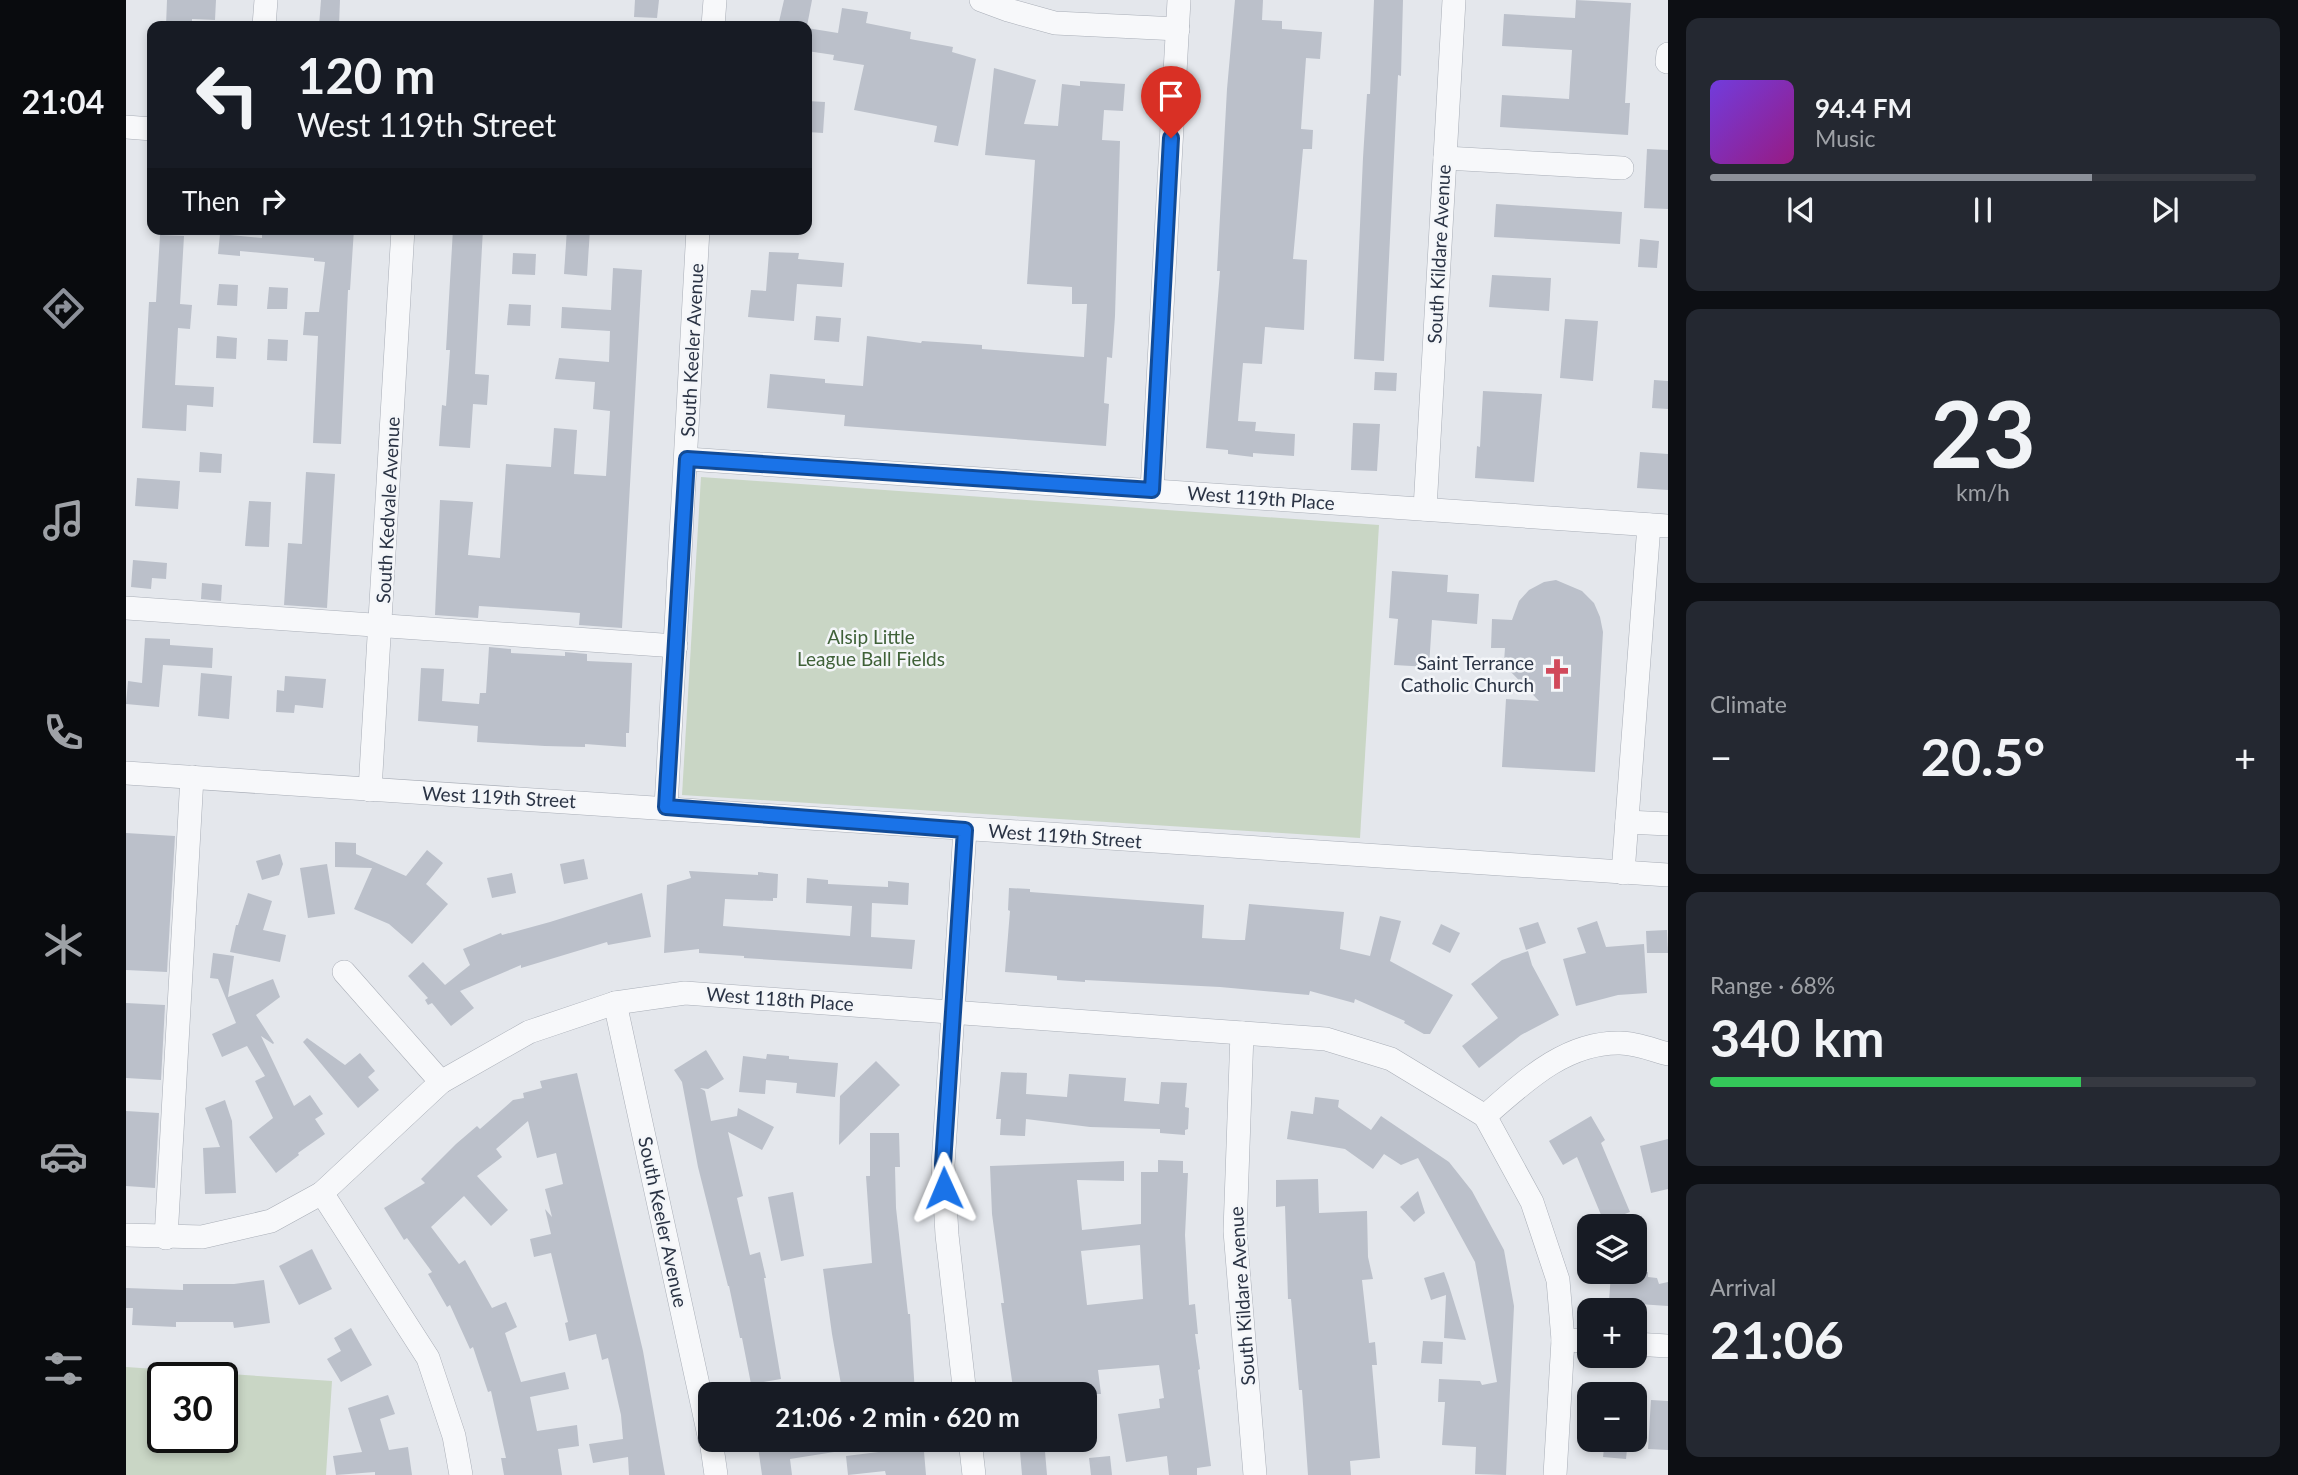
<!DOCTYPE html>
<meta charset="utf-8">
<style>
:root{--surface:#171b24;--page:#242831;--text:#f1f3f6;--muted:#9ea1a6;--line:#363941;--accent:#8c9099}
body{margin:0;font-family:Lato,sans-serif;background:var(--page);color:var(--text);height:100vh;display:flex;flex-direction:column;font-size:26px;white-space:nowrap}
*{box-sizing:border-box;margin:0}
p{font-size:23px;color:var(--muted)}
.icon{flex:none;width:38px;height:38px;fill:none;stroke:currentColor;stroke-width:2;stroke-linecap:round;stroke-linejoin:round}
.map{position:relative;flex:1;overflow:hidden}
.drawer{display:flex;flex-direction:column;gap:18px;padding:18px;background:#0d0f14;width:630px}
.drawer>*{flex:none}
.banner{position:absolute;left:21px;top:21px;width:665px;height:214px;border-radius:14px;box-shadow:0 4px 10px #0003;background:#171b24;color:var(--text);overflow:hidden}
.controls{position:absolute;left:1451px;top:1214px;display:grid;gap:14px}
.controls a{display:grid;place-items:center;width:70px;height:70px;border-radius:14px;background:var(--surface);box-shadow:0 4px 10px #0003;font-size:35px}
.speed{position:absolute;left:21px;top:1362px;display:flex;gap:14px;font-size:35px;font-weight:700;text-align:center}
.speed>*{display:grid;place-content:center;width:91px;height:91px;border-radius:50%;background:var(--surface);box-shadow:0 4px 10px #0003;line-height:1}
.speed .limit{border:4px solid #111;border-radius:10px;background:#fff;color:#111}
.pin{position:absolute;display:grid;place-items:center;width:60px;height:60px;color:#fff;margin:-72px -30px;border-radius:50% 50% 50% 0;rotate:-45deg;box-shadow:0 0 7px #0007}
.pin .icon{rotate:45deg}
.me{position:absolute;width:77px;margin:-38px;rotate:359deg;stroke-linejoin:round;filter:drop-shadow(0 0 5px #0008)}
.turn{display:flex;align-items:center;gap:24px;height:147px;padding:0 35px;font-size:32px}
.turn .icon{width:91px;height:91px;stroke-width:2.5}
.turn b{display:block;font-size:49px;line-height:60px}
.then{display:flex;align-items:center;height:66px;padding:0 35px;background:#0003;gap:14px;font-size:26px}
.big{font-size:52px;font-weight:700;line-height:1.1}
.drawer .tile{flex:1;display:flex;flex-direction:column;justify-content:center;gap:10px;min-width:0;padding:0 24px;border-radius:14px;background:var(--page)}
.drawer .dial{align-items:center;gap:0}
.dial b{font-size:91px;line-height:1}
.song{display:flex;align-items:center;gap:21px}
.cover{width:84px;height:84px;border-radius:10px;background:linear-gradient(135deg,hsl(260 70% 55%),hsl(310 70% 35%))}
.played{height:7px;border-radius:4px;background:linear-gradient(90deg,var(--accent) 70%,var(--line) 70%)}
.keys{display:flex;justify-content:space-around;direction:ltr}
.heat{display:flex;justify-content:space-between;align-items:center;font-size:38px;direction:ltr}
.charge{height:10px;border-radius:5px;background:linear-gradient(90deg,#34c759 68%,var(--line) 0)}
.trip{position:absolute;left:572px;top:1382px;width:399px;height:70px;border-radius:14px;background:var(--surface);box-shadow:0 4px 10px #0003;font-weight:700;line-height:70px;text-align:center}
main{display:flex;flex:1;min-height:0}
.dock{display:flex;flex-direction:column;width:126px;justify-content:space-around;align-items:center;background:#090b0e;color:var(--muted)}
.dock .icon{width:49px;height:49px}
.dock .current{color:var(--accent)}
.dock b{font-size:32px;color:var(--text)}
.map>svg:first-child{display:block}
.green{fill:#c9d6c5;fill-rule:evenodd}
.building{fill:#bbc0ca;fill-rule:evenodd}
.lines{fill:none;stroke-linecap:round;stroke-linejoin:round}
.minor-casing{stroke:#a9aeb7;stroke-width:24}
.minor{stroke:#f7f8fa;stroke-width:23}
.route-casing{stroke:#114b97;stroke-width:18}
.route{stroke:#1a73e8;stroke-width:12}
.labels{text-anchor:middle;stroke-width:5;stroke-linejoin:round;paint-order:stroke}
.street-label{font-size:19px;fill:#2b3445;stroke:#f4f6f9}
.park-label{font-size:19px;fill:#3f6138;stroke:#f4f6f9}
.poi-label{font-size:19px;fill:#2b3445;stroke:#f4f6f9;text-anchor:end}
</style>
<main>
<nav class="dock">
<b>21:04</b>
<svg class="icon current" aria-label="directions" viewBox="0 0 24 24"><path d="M12 3l9 9-9 9-9-9zM9 14v-3h6M13 9l2 2-2 2"/></svg>
<svg class="icon" aria-label="music" viewBox="0 0 24 24"><path d="M9 18V5l10-2v13"/><circle cx="6" cy="18" r="3"/><circle cx="16" cy="16" r="3"/></svg>
<svg class="icon" aria-label="phone" viewBox="0 0 24 24"><path d="M5 4h4l2 5-3 2q2 4 5 5l2-3 5 2v4C11 20 4 13 5 4z"/></svg>
<svg class="icon" aria-label="climate" viewBox="0 0 24 24"><path d="M12 3v18M4 7l16 10M4 17L20 7"/></svg>
<svg class="icon" aria-label="car" viewBox="0 0 24 24"><path d="M5 17H2v-5l4-1 3-4h7l3 4 3 1v5h-3M9 17h6M6 11h13"/><circle cx="7" cy="17" r="2"/><circle cx="17" cy="17" r="2"/></svg>
<svg class="icon" aria-label="filters" viewBox="0 0 24 24"><path d="M4 7h16M4 17h16"/><circle cx="9" cy="7" r="2"/><circle cx="15" cy="17" r="2"/></svg>
</nav>
<div class="map">
<svg width="1542" height="1475" viewBox="0 0 1542 1475">
<rect width="100%" height="100%" fill="#e4e7ec"/>
<!-- green -->
<g class="green">
<polygon points="575,477 1253,525 1234,838 556,795"/>
<path d="M0,1367l206,14 -6,94h-200zM37,1377h59v60h-59z"/>
</g>
<!-- building -->
<g class="building">
<polygon points="41,0 90,0 89,20 66,19 66,26 40,26"/>
<polygon points="195,0 214,0 213,26 193,26"/>
<polygon points="509,0 533,0 531,18 508,17"/>
<polygon points="658,0 686,0 681,26 652,26"/>
<polygon points="1109,0 1137,0 1136,20 1156,21 1156,29 1196,32 1194,59 1180,58 1175,129 1187,130 1186,149 1177,149 1167,259 1181,260 1178,330 1139,327 1136,364 1117,363 1112,421 1130,422 1129,431 1169,434 1168,456 1127,453 1127,457 1102,454 1102,450 1080,448 1094,271 1091,271 1101,89"/>
<polygon points="1248,0 1277,0 1275,76 1272,75 1258,361 1228,359 1237,158 1241,94 1244,94"/>
<polygon points="1450,0 1505,3 1499,103 1504,103 1502,135 1374,127 1376,95 1443,99 1446,50 1376,46 1378,14 1449,18"/>
<polygon points="716,8 742,12 740,23 785,32 784,39 827,47 826,52 850,59 832,146 808,142 811,126 728,110 738,65 707,60 708,55 681,51 681,28 712,33"/>
<polygon points="868,68 910,80 898,124 932,126 936,84 954,86 954,81 999,84 997,111 978,110 976,140 994,141 989,316 986,358 981,357 978,403 983,404 980,446 718,426 719,415 641,408 644,374 699,379 699,383 737,386 741,336 795,343 796,341 856,345 856,349 958,357 961,304 946,304 946,287 901,284 909,160 859,155"/>
<polygon points="681,101 699,102 697,133 681,132"/>
<polygon points="1521,149 1542,150 1542,209 1518,208"/>
<polygon points="1370,204 1496,212 1494,244 1368,237"/>
<polygon points="136,229 228,229 224,290 222,290 215,444 187,443 192,336 177,335 179,312 193,312 199,262 188,261 188,258 114,251 114,256 92,254 94,234 136,238"/>
<polygon points="327,229 357,229 349,374 363,375 361,405 347,404 344,448 313,446 316,405 320,406 324,350 320,350"/>
<polygon points="441,229 464,229 461,276 438,274"/>
<polygon points="34,235 58,236 54,304 66,305 64,329 52,328 49,385 88,387 87,407 61,405 60,431 16,428 23,302 30,302"/>
<polygon points="1514,239 1533,241 1531,268 1512,267"/>
<polygon points="643,252 673,253 672,259 718,263 716,287 671,284 668,321 622,317 625,290 640,291"/>
<polygon points="387,253 410,254 409,275 386,274"/>
<polygon points="487,268 516,270 496,628 453,625 454,613 414,610 353,606 352,618 309,615 314,500 347,502 342,555 374,558 380,464 425,467 428,428 451,430 448,474 480,476 484,411 467,409 469,382 429,379 433,358 483,362 484,331 435,328 436,307 485,310"/>
<polygon points="1366,275 1425,278 1423,311 1363,307"/>
<polygon points="93,284 112,285 111,306 91,305"/>
<polygon points="143,287 162,288 161,309 141,309"/>
<polygon points="383,304 405,305 404,326 381,325"/>
<polygon points="690,316 715,318 713,342 688,340"/>
<polygon points="1439,319 1472,321 1467,381 1434,378"/>
<polygon points="91,336 111,338 110,359 90,358"/>
<polygon points="142,339 162,340 161,361 141,360"/>
<polygon points="1249,372 1271,373 1270,391 1248,390"/>
<polygon points="1528,380 1542,381 1542,409 1526,408"/>
<polygon points="1357,391 1416,394 1408,482 1349,478 1351,446 1354,447"/>
<polygon points="1227,423 1254,424 1251,471 1225,470"/>
<polygon points="74,452 96,454 95,473 73,472"/>
<polygon points="1514,452 1542,454 1542,490 1511,488"/>
<polygon points="180,472 209,474 201,608 158,605 162,543 176,544"/>
<polygon points="11,478 54,481 52,509 9,506"/>
<polygon points="123,501 145,502 143,547 119,546"/>
<polygon points="7,560 41,563 40,579 26,578 25,589 5,587"/>
<polygon points="1266,571 1322,575 1321,592 1353,594 1351,624 1306,620 1303,667 1268,665 1272,619 1263,618"/>
<polygon points="1430,580 1456,591 1468,603 1474,617 1477,632 1469,772 1376,767 1380,699 1413,701 1382,669 1378,662 1379,648 1365,648 1366,619 1386,620 1393,601 1403,590 1418,582"/>
<polygon points="76,583 96,585 95,601 75,599"/>
<polygon points="19,638 44,639 44,645 87,648 86,668 37,665 33,707 0,704 2,681 16,683"/>
<polygon points="363,647 385,649 385,653 439,656 439,652 461,654 461,661 506,663 503,733 500,733 500,747 459,744 459,747 419,746 351,742 352,726 292,721 295,668 318,669 316,701 353,704 354,693 360,693"/>
<polygon points="75,673 106,676 103,719 72,716"/>
<polygon points="159,676 200,679 197,708 169,705 168,713 150,712 151,690 158,691"/>
<polygon points="0,833 49,836 41,972 0,970"/>
<polygon points="209,842 230,843 230,854 280,876 301,850 317,863 300,884 322,904 286,944 263,924 228,909 246,868 209,867"/>
<polygon points="154,854 157,864 153,875 136,880 130,861"/>
<polygon points="458,859 462,879 438,884 434,864"/>
<polygon points="201,864 209,914 182,918 174,868"/>
<polygon points="563,871 632,875 632,872 652,874 651,898 647,898 647,901 599,899 597,926 724,936 726,906 680,903 681,878 702,880 702,884 762,887 762,881 783,883 782,905 746,903 745,937 789,940 786,969 618,958 618,956 573,953 573,949 538,953 541,885 565,878"/>
<polygon points="386,873 390,893 366,898 361,878"/>
<polygon points="883,888 904,889 904,892 1078,905 1076,938 1106,940 1119,940 1123,904 1218,912 1214,949 1244,956 1254,916 1275,921 1264,961 1327,995 1304,1034 1298,1034 1278,1023 1279,1021 1229,999 1228,1003 1184,991 1183,995 1094,987 959,980 959,982 931,980 931,976 879,972 884,911 882,910"/>
<polygon points="122,893 146,901 137,930 160,935 154,962 104,952 110,925 112,925"/>
<polygon points="516,893 525,937 482,945 481,942 395,968 395,965 334,991 348,1008 325,1026 306,1003 302,1005 299,1000 302,998 282,976 297,962 319,985 344,965 337,949 375,933 376,935 424,922"/>
<polygon points="1471,921 1480,947 1518,944 1521,993 1492,995 1450,1006 1437,959 1460,953 1451,928"/>
<polygon points="1412,922 1420,943 1400,950 1393,928"/>
<polygon points="1315,924 1334,933 1324,953 1306,944"/>
<polygon points="1541,930 1542,953 1521,953 1520,931"/>
<polygon points="1402,951 1406,965 1433,1015 1395,1035 1353,1068 1336,1046 1372,1018 1345,984 1376,960"/>
<polygon points="87,953 108,956 102,997 147,979 154,997 130,1015 148,1043 147,1044 135,1036 168,1106 184,1095 197,1114 189,1119 199,1134 172,1153 173,1155 150,1173 123,1137 147,1118 129,1081 139,1076 121,1046 96,1057 86,1034 110,1023 92,979 84,978"/>
<polygon points="0,1003 39,1005 35,1080 0,1078"/>
<polygon points="181,1038 219,1065 234,1053 249,1071 242,1077 253,1090 232,1108 177,1042"/>
<polygon points="580,1050 598,1079 582,1089 574,1088 579,1091 585,1121 611,1116 612,1108 648,1127 636,1150 602,1132 617,1196 611,1198 624,1255 634,1252 640,1278 638,1278 655,1379 625,1384 616,1338 614,1338 603,1286 602,1286 572,1167 556,1082 548,1070"/>
<polygon points="641,1054 663,1056 663,1059 712,1063 709,1097 670,1093 671,1083 640,1080 639,1094 613,1092 617,1056 640,1059"/>
<polygon points="750,1061 774,1085 713,1145 714,1096"/>
<polygon points="875,1072 901,1073 900,1094 941,1097 943,1074 1000,1078 998,1101 1033,1104 1035,1082 1061,1083 1059,1107 1063,1108 1062,1129 1059,1130 1059,1135 1034,1133 1034,1129 964,1127 900,1119 899,1136 874,1135 875,1119 870,1119"/>
<polygon points="451,1073 517,1351 539,1475 503,1475 502,1457 467,1463 463,1444 497,1439 495,1415 482,1358 476,1360 470,1334 443,1341 439,1323 442,1322 425,1253 408,1257 404,1239 425,1234 419,1209 426,1217 419,1189 437,1184 430,1153 411,1158 402,1121 370,1149 376,1157 351,1176 382,1210 365,1226 338,1196 305,1227 333,1264 339,1260 366,1308 380,1302 391,1327 379,1333 395,1382 439,1372 443,1389 404,1397 411,1431 451,1425 453,1446 432,1449 436,1475 378,1475 375,1458 380,1458 365,1391 362,1392 347,1347 344,1349 324,1305 321,1307 302,1274 306,1272 281,1238 278,1240 258,1208 299,1183 295,1179 330,1144 351,1126 354,1129 387,1100 398,1098 397,1093 416,1088 414,1081"/>
<polygon points="1189,1097 1213,1100 1212,1107 1245,1130 1255,1116 1323,1162 1346,1191 1378,1250 1388,1306 1380,1475 1349,1474 1350,1447 1316,1445 1319,1402 1312,1402 1313,1379 1354,1381 1356,1385 1371,1382 1349,1262 1292,1158 1275,1165 1258,1154 1247,1169 1219,1149 1161,1139 1165,1111 1187,1114"/>
<polygon points="99,1100 106,1121 110,1193 79,1194 77,1148 94,1147 79,1108"/>
<polygon points="0,1111 33,1113 29,1188 0,1186"/>
<polygon points="1465,1116 1479,1140 1475,1143 1504,1212 1478,1222 1451,1157 1437,1165 1423,1141"/>
<polygon points="744,1133 773,1133 774,1167 769,1167 770,1208 782,1314 784,1314 789,1394 760,1395 759,1383 716,1390 706,1334 697,1269 746,1263 740,1176 744,1176"/>
<polygon points="1542,1139 1542,1189 1525,1193 1514,1146"/>
<path d="M1032,1160l25,1v12h5l-3,62 4,70 6,-1 3,30h-3l5,35 -2,1 13,96 -14,2v7h-28l-2,-19 -41,6 -8,-48 42,-6 -1,-9 5,-1 -5,-33 -61,5 3,24 -87,1 -13,-92h3l-12,-89 -2,-48 134,-5v20l-47,-1 5,50 59,-6v-52h17zM1014,1245l3,54 -56,6 -6,-54z"/>
<polygon points="1192,1179 1193,1213 1241,1211 1242,1257 1247,1279 1236,1280 1243,1343 1249,1342 1251,1365 1246,1365 1254,1458 1224,1461 1225,1475 1182,1475 1176,1390 1173,1390 1165,1299 1162,1299 1159,1206 1150,1207 1150,1180"/>
<polygon points="1292,1191 1299,1213 1288,1222 1274,1207"/>
<polygon points="667,1192 678,1256 655,1261 642,1197"/>
<polygon points="186,1249 206,1289 173,1305 153,1266"/>
<polygon points="1318,1272 1323,1286 1340,1340 1318,1338 1320,1295 1305,1300 1298,1278"/>
<polygon points="1485,1272 1522,1272 1522,1277 1531,1278 1533,1284 1542,1282 1542,1306 1483,1302"/>
<polygon points="138,1280 144,1323 108,1328 107,1322 50,1322 50,1327 6,1325 7,1308 0,1308 0,1288 57,1290 57,1284 108,1284"/>
<polygon points="225,1328 246,1365 215,1382 201,1359 215,1351 208,1338"/>
<polygon points="1297,1341 1317,1342 1316,1364 1295,1363"/>
<polygon points="262,1395 269,1414 254,1419 263,1450 282,1447 286,1475 249,1475 249,1472 210,1475 207,1456 236,1452 222,1408"/>
<polygon points="1525,1400 1542,1401 1542,1450 1522,1449"/>
<polygon points="631,1440 727,1440 727,1449 664,1459 666,1475 636,1475"/>
<polygon points="768,1440 797,1440 800,1475 760,1475 759,1471 722,1475 720,1456 769,1450"/>
<polygon points="893,1440 918,1440 921,1475 896,1475"/>
<polygon points="1479,1440 1502,1440 1500,1459 1477,1457"/>
<polygon points="984,1456 986,1475 965,1475 963,1458"/>
</g>
<g class="lines">
<defs>
<g id="minor">
<polyline points="855,0 882,10 929,23 1052,29"/>
<polyline points="138,26 140,0"/>
<polyline points="587,26 589,0"/>
<polyline points="1541,62 1542,54"/>
<polyline points="0,127 26,129"/>
<polyline points="1319,158 1496,168"/>
<polyline points="561,459 1542,526"/>
<polyline points="1026,490 1053,0"/>
<polyline points="1299,509 1328,0"/>
<polyline points="0,608 550,646"/>
<polyline points="0,773 1542,875"/>
<polyline points="244,790 277,229"/>
<polyline points="540,807 572,229"/>
<polyline points="1501,822 1542,824"/>
<polyline points="1497,873 1523,525"/>
<polyline points="218,972 315,1082"/>
<polyline points="489,1003 584,1440"/>
<polyline points="1116,1033 1109,1231 1129,1475"/>
<polyline points="1359,1116 1406,1202 1432,1280 1437,1340 1429,1475"/>
<path d="M1359,1116c39,-34 80,-74 135,-73 16,0 33,7 48,11"/>
<polyline points="196,1193 302,1358 328,1436 335,1475"/>
<polyline points="0,1235 76,1237 145,1221 196,1193 315,1082 403,1032 489,1003 559,993 1200,1039 1265,1059 1359,1116"/>
<polyline points="40,1238 66,777"/>
<polyline points="1437,1340 1463,1341"/>
<polyline points="1508,1344 1542,1346"/>
<polyline points="839,1395 821,1235 817,1165 839,830"/>
<polyline points="585,1440 590,1475"/>
<polyline points="844,1440 848,1475"/>
</g>
</defs>
<!-- minor casing -->
<use href="#minor" class="minor-casing"/>
<!-- minor -->
<use href="#minor" class="minor"/>
</g>
<g class="lines">
<defs>
<polyline id="route" points="818,1188 817,1164 839,830 540,807 561,459 1026,490 1045,138"/>
</defs>
<!-- route casing -->
<use href="#route" class="route-casing"/>
<!-- route -->
<use href="#route" class="route"/>
</g>
<!-- icons -->
<defs>
<symbol id="church-bare" viewBox="-9 -9 18 18"><path d="M-1.2-6h2.4v3.5h3.3v2.4h-3.3V6h-2.4V-.1h-3.3v-2.4h3.3Z" fill="#d1495b" stroke="#f4f6f9" stroke-width="2.5" paint-order="stroke"/></symbol>
</defs>
<g fill-rule="evenodd">
<use href="#church-bare" x="1409" y="652" width="44" height="44"/>
</g>
<g class="labels">
<!-- street labels -->
<g class="street-label">
<text transform="translate(1313 254) rotate(-87)" y="7">South Kildare Avenue</text>
<text transform="translate(566 350) rotate(-87)" y="7">South Keeler Avenue</text>
<text transform="translate(1135 498) rotate(4)" y="7">West 119th Place</text>
<text transform="translate(262 510) rotate(-87)" y="7">South Kedvale Avenue</text>
<text transform="translate(373 797) rotate(3)" y="7">West 119th Street</text>
<text transform="translate(939 836) rotate(4)" y="7">West 119th Street</text>
<text transform="translate(654 999) rotate(4)" y="7">West 118th Place</text>
<text transform="translate(537 1222) rotate(78)" y="7">South Keeler Avenue</text>
<text transform="translate(1116 1296) rotate(-94)" y="7">South Kildare Avenue</text>
</g>
<!-- park labels -->
<g class="park-label">
<text x="745" y="644">Alsip Little<tspan x="745" dy="22">League Ball Fields</tspan></text>
</g>
<!-- poi labels -->
<g class="poi-label">
<text x="1408" y="670">Saint Terrance<tspan x="1408" dy="22">Catholic Church</tspan></text>
</g>
</g>
</svg>
<div class="controls">
<a><svg class="icon" aria-label="layers" viewBox="0 0 24 24"><path d="M12 4l9 5-9 5-9-5zM3 14l9 5 9-5"/></svg></a>
<a>+</a>
<a>−</a>
</div>
<div class="speed"><div class="limit">30</div></div>
<div class="pin" style="left:1045px;top:138px;background:#d93025"><svg class="icon" aria-label="arrive" viewBox="0 0 24 24"><path d="M6 21V4h12l-3 4 3 4H6"/></svg></div>
<svg class="me" style="left:818px;top:1188px" viewBox="-20 -20 40 40"><path d="M0-17L14 15 0 8-14 15z" fill="#1a73e8" stroke="#fff" stroke-width="4"/></svg>
<div class="trip">21:06 · 2 min · 620 m</div>
<div class="banner">
<div class="turn"><svg class="icon" aria-label="left" viewBox="0 0 24 24"><path d="M17 20v-9H6M10 6l-5 5 5 5"/></svg><div><b>120 m</b>West 119th Street</div></div>
<div class="then">Then<svg class="icon" aria-label="right" viewBox="0 0 24 24"><path d="M7 20v-9h11M14 6l5 5-5 5"/></svg></div>
</div>
</div>
<section class="drawer">
<div class="tile">
<div class="song"><i class="cover"></i><div><b>94.4 FM</b><p>Music</p></div></div>
<div class="played"></div>
<div class="keys"><svg class="icon" aria-label="previous" viewBox="0 0 24 24"><path d="M18 5L8 12l10 7zM5 5v14"/></svg><svg class="icon" aria-label="pause" viewBox="0 0 24 24"><path d="M8 5v14M16 5v14"/></svg><svg class="icon" aria-label="next" viewBox="0 0 24 24"><path d="M6 5l10 7-10 7zM19 5v14"/></svg></div>
</div>
<div class="tile dial"><b>23</b><p>km/h</p></div>
<div class="tile"><p>Climate</p>
<div class="heat"><a>−</a><b class="big">20.5°</b><a>+</a></div>
</div>
<div class="tile"><p>Range · 68%</p><b class="big">340 km</b><div class="charge"></div></div>
<div class="tile"><p>Arrival</p><b class="big">21:06</b></div>
</section>
</main>
